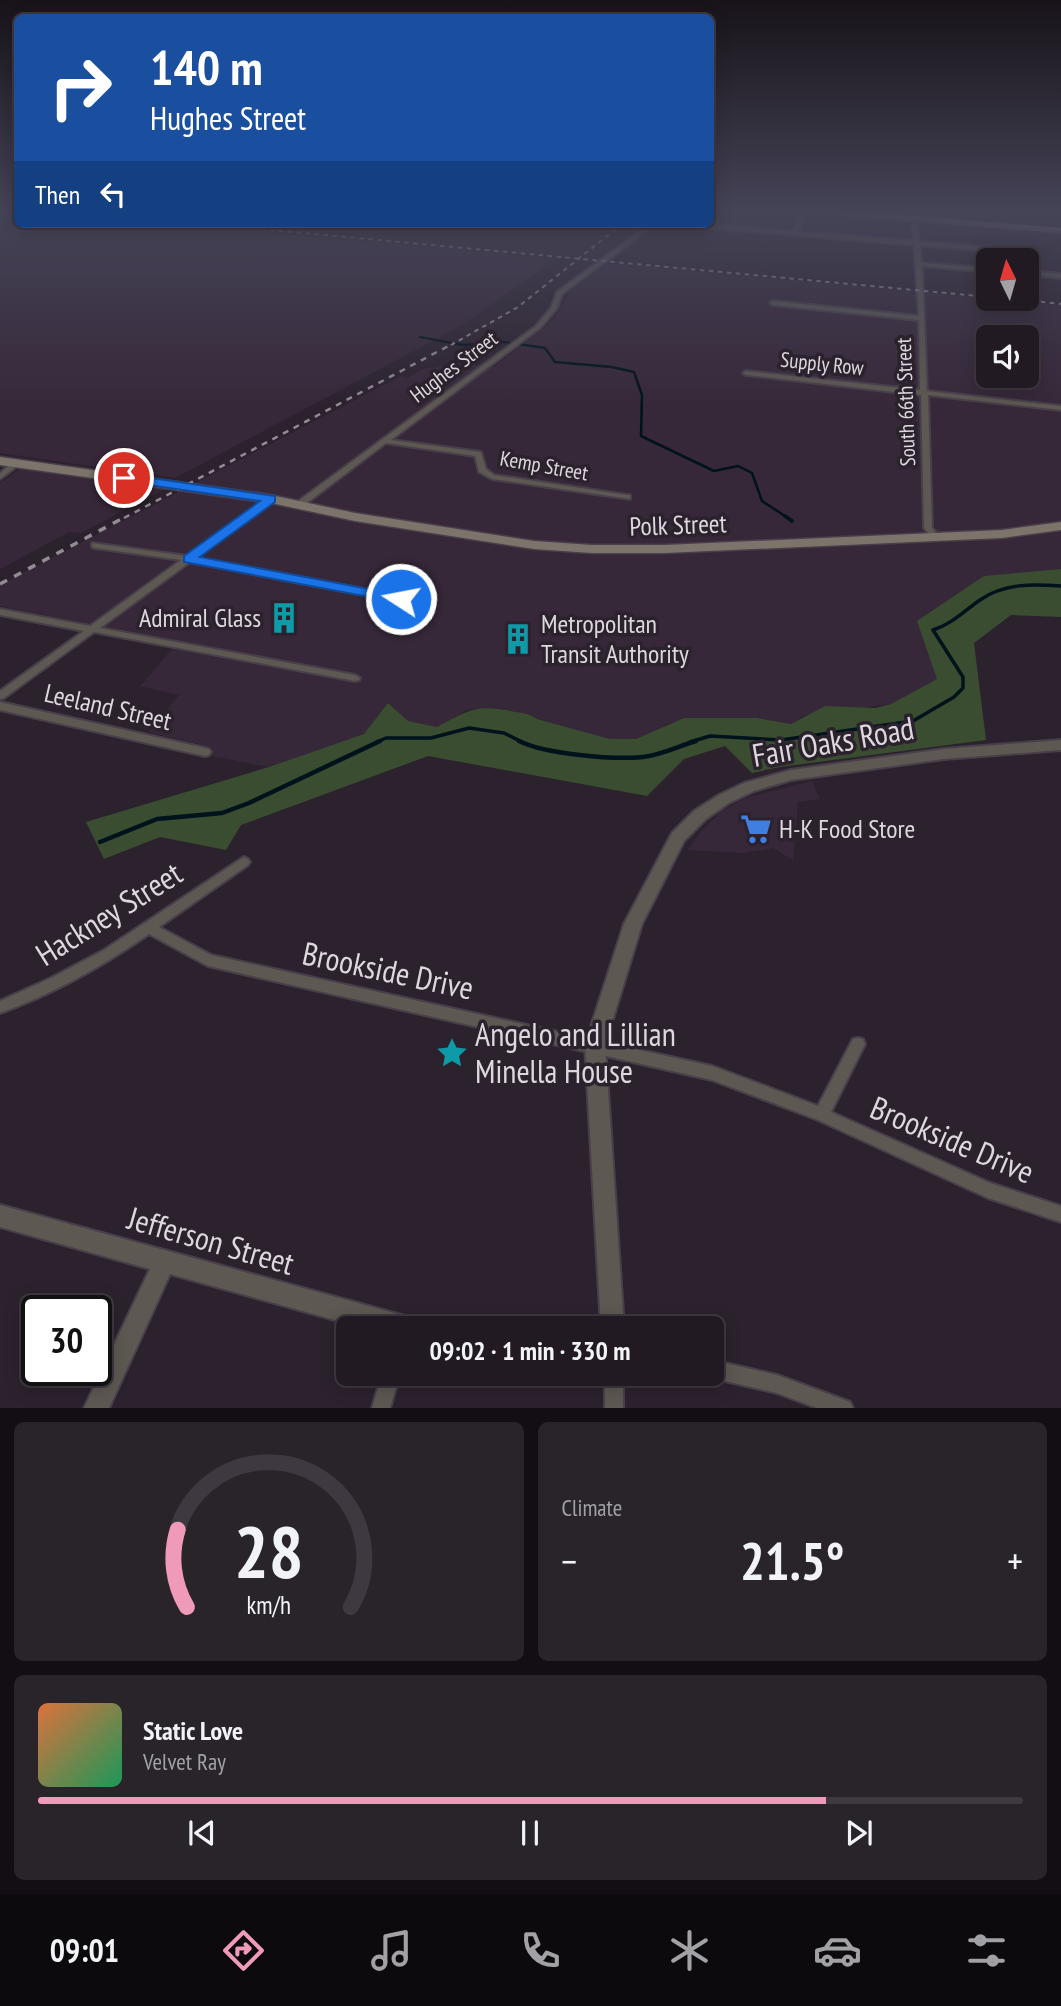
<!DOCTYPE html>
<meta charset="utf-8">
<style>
:root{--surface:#211a22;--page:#29232a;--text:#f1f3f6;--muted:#a2a1a5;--line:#3e3840;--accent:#ef9ab8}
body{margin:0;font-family:"PT Sans Narrow",sans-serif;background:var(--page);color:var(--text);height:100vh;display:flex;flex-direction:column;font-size:26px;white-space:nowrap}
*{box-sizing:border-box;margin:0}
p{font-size:23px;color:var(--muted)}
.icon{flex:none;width:38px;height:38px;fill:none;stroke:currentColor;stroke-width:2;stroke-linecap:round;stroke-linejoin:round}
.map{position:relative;height:1408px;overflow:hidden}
.panel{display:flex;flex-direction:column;gap:14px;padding:14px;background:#120e13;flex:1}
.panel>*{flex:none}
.banner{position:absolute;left:14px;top:14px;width:700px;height:214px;border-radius:10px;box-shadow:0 4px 18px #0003,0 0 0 2px var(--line);background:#1a4fa0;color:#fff;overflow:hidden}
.needle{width:46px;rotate:355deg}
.tools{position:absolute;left:976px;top:248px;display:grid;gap:14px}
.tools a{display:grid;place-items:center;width:63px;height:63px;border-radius:10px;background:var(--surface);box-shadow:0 4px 18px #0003,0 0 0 2px var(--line);font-size:35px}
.speed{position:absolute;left:21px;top:1295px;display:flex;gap:14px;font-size:35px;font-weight:700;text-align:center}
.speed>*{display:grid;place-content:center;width:91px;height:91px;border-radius:50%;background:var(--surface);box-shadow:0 4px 18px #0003,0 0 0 2px var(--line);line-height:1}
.speed .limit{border:4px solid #111;border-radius:10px;background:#fff;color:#111}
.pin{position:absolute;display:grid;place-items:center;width:60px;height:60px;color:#fff;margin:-30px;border:4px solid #fff;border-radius:50%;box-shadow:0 2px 7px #0007}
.me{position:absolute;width:77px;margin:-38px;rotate:281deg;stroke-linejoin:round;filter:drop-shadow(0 0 5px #0008)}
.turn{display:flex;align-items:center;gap:24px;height:147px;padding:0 21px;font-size:32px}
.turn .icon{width:91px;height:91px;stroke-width:2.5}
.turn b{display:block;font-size:49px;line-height:60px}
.then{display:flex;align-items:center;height:66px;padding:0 21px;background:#0003;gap:14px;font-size:26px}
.big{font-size:52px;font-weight:600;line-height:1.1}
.panel .card{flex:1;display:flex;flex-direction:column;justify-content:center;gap:10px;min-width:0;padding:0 24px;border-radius:10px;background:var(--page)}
.panel .dial{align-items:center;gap:0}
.dial svg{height:182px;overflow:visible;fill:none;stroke:var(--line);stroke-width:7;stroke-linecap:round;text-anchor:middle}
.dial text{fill:var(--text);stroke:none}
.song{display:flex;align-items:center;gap:21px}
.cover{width:84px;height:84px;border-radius:10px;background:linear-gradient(135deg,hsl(20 70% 55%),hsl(150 70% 35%))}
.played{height:7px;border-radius:4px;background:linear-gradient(90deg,var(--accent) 80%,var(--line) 80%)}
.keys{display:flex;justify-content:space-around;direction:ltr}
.heat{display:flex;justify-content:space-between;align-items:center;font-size:38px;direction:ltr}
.panel .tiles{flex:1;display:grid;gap:14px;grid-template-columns:1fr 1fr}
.card:last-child{grid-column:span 2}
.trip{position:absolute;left:336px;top:1316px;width:388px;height:70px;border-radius:10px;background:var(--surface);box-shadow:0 4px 18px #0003,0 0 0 2px var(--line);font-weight:600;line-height:70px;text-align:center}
.menu{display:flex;height:112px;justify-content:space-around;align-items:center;background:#0d0a0e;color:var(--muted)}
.menu .icon{width:49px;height:49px}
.menu .on{color:var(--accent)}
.menu b{font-size:32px;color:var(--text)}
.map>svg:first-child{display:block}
.built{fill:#362839;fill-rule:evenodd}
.green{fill:#3a4d30}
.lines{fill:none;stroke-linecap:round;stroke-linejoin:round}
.stream-far3{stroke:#00131c;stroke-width:2}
.stream-far2{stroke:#00131c;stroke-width:2.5}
.stream-far1{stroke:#00131c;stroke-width:3.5}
.stream{stroke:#00131c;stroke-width:4.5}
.minor-casing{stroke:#483f4a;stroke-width:4}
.tertiary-casing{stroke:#483f4a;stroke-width:4}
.secondary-casing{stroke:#483f4a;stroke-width:3}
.minor{fill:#5d5852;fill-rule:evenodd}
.tertiary{fill:#5d5852;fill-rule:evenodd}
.secondary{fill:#7c746b;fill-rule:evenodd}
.tram{stroke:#938b94;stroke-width:2}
.rail-far2{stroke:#938b94;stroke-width:2;stroke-dasharray:4.5 4.5;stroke-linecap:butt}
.rail-far1{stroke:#938b94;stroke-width:2.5;stroke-dasharray:6 6;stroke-linecap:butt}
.rail{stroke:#938b94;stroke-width:3.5;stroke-dasharray:8 8;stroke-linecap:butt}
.route{fill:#1a73e8;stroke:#114b97;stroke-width:2}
.labels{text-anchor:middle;stroke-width:7;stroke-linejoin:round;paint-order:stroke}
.far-street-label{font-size:21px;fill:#ddd7de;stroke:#2c222e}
.street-label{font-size:26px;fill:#ddd7de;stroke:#2c222e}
.poi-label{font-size:26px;fill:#ddd7de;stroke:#2c222e;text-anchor:start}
.near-street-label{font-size:32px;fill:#ddd7de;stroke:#2c222e}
.near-poi-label{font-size:32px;fill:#ddd7de;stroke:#2c222e;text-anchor:start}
</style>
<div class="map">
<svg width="1061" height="1408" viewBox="0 0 1061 1408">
<rect width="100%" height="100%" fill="#2c222e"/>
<!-- built -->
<g class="built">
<polygon points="27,224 180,224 556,259 461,326 175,478 0,453 0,234"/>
<path d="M608,263l453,42v264l-29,4 -95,106 -46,25 -86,11 -14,9 -34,-6 -88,5 -15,10 -18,6h-26l-73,-20 -6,-4 -62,-6 -32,18 -29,-6 -20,-18 -23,31 -96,33 -63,-12 5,-8 -63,-15 31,-37 -39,-9 32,-37 98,18 5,-7 -275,-54v-21l401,-209 7,2 14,-9 35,-6 37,4 60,-47 17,-30zM989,338h38v38h-38z"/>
<polygon points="20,469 32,469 165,489 81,533 69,532 0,569 0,483"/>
<polygon points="812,781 820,799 798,802 793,860 773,848 744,853 687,850 702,830 722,811 745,798"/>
</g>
<!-- green -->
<path class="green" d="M1061,569v48l-50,-2 -37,28 12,97 -206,27 -28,6 -27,-27 -41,13 -37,37 -219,-40 -187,69 -15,25 -66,-13 -56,22 -18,-37 183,-55 95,-33 24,-31 20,18 29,6c30,-16 39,-23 73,-16 10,2 19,2 27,8l73,20h26l48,-21h73l34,6 34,-18 51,2 15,-4 46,-25 -20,-58 67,-45z"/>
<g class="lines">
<!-- stream-far3 -->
<g class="stream-far3">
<polyline points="420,337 462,345"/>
<polyline points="469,345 505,342 522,345"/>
</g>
<!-- stream-far2 -->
<g class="stream-far2">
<polyline points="452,343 464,345 493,343"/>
<polyline points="511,343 545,348 555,362 612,367 634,372 642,395 641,436 714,471 738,466 752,473 762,501 788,518"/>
</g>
<!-- stream-far1 -->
<g class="stream-far1">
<polyline points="785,516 792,521"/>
<polyline points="377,742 386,738 431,738 469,728 504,733 522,742"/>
<path d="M690,742l20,-6 71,4 132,-19 41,-24 9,-9v-11l-30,-47c19,-6 31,-19 47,-30 24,-17 53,-16 81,-14"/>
</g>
<!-- stream -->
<g class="stream">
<path d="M519,741c26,13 94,19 124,16 18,-2 36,-11 53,-16"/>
<polyline points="100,842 157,819 222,813 249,803 380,741"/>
</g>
<defs>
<g id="minor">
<polygon points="799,210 804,211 800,232 914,241 911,210 916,210 919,242 998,248 1001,250 998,252 920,245 921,263 989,268 989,272 922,266 927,391 1061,406 1061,410 928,395 932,528 940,537 939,539 933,539 924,528 921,395 746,375 743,373 746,371 920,390 919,320 773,305 770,303 773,301 919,316 914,245 687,226 684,224 706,224 795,231"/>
<polygon points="650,224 656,224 562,294 557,308 540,328 391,440 481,452 486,469 494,475 627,495 630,495 630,499 492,479 479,472 475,456 386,443 303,506 297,506 297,502 536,326 551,308 557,292"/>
<polygon points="1027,271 1061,274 1061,278 1027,275"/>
<polygon points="13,462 16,462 20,464 0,479 0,473"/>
<polygon points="268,497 274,497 275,499 196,558 401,596 406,599 404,601 401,602 190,562 100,628 355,675 360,678 359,680 355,681 94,632 4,698 0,699 0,691 84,631 0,615 0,609 90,626 181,560 95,548 92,547 92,543 187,556"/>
<polygon points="0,702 205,748 209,749 211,752 209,755 205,756 0,710"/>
<path d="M244,857l4,2 2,3 -2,3 -89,62 52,28 501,111 106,40 35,-67 5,-1 5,1 2,5 -34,68 159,71 71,23v16l-73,-24 -170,-78 -106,-40 -504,-114 -59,-32c-46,32 -96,60 -149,79v-12l51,-23 53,-28z"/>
<polygon points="712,1360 777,1375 850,1402 853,1408 817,1408 777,1393 712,1378 705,1374 712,1374"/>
<polygon points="382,1374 400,1374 390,1408 372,1408"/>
<rect x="605" y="1374" width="18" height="34"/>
</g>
<g id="tertiary">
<polygon points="1061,740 1061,750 944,759 791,780 754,791 729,803 706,819 684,841 642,924 605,1045 624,1328 601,1328 585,1045 624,924 672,833 694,811 719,795 744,783 791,770 944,749"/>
<polygon points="0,1205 405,1316 413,1320 417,1328 364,1328 170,1274 109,1408 84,1408 150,1269 0,1227"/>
</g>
<g id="secondary">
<polygon points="776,210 828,210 1061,229 1061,233"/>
<polygon points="0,457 271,495 355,513 534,541 592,545 665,545 1002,530 1061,522 1061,530 1002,538 665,553 592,553 534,549 355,521 271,503 0,465"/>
</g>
</defs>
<!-- minor casing -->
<use href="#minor" class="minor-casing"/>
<!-- tertiary casing -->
<use href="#tertiary" class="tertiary-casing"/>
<!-- secondary casing -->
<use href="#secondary" class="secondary-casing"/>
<!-- minor -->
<use href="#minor" class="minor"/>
<!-- tertiary -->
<use href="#tertiary" class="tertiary"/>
<!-- secondary -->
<use href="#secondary" class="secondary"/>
<!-- tram -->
<polyline class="tram" points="825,210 1061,229"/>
<!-- rail-far2 -->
<g class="rail-far2">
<polyline points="207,224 989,297"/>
<polyline points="1014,299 1061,304"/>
<polyline points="451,345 518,307 622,224"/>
</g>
<!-- rail-far1 -->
<polyline class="rail-far1" points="124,518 454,343"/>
<!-- rail -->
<polyline class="rail" points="0,584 127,516"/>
</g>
<!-- sky -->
<linearGradient id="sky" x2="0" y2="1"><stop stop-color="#181319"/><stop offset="0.52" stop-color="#454457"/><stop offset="1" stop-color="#454457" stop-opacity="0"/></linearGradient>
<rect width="1061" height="407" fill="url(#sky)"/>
<!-- route -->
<polygon class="route" points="124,474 275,496 275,502 200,557 401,595 408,599 401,603 184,562 184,556 260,501 120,481 118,478"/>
<!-- icons -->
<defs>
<symbol id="building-bare" viewBox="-9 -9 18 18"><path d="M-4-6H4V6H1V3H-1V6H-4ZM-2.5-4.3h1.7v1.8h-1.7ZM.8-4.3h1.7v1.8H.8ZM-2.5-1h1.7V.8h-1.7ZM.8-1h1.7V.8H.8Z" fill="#0f9aa8" stroke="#2c222e" stroke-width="2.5" paint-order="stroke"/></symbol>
<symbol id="supermarket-bare" viewBox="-9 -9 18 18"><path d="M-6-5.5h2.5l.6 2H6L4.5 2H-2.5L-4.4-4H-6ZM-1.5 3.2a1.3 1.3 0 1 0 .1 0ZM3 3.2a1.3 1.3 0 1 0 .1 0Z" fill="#3f7fe0" stroke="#2c222e" stroke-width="2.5" paint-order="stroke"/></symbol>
<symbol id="sight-bare" viewBox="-9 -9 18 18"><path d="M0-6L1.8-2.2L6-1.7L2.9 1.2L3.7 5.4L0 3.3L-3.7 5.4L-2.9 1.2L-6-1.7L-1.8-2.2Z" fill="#0f9aa8" stroke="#2c222e" stroke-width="2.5" paint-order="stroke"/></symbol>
</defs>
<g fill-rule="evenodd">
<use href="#building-bare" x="262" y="596" width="44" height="44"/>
<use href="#building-bare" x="496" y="617" width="44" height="44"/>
<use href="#supermarket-bare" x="734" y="807" width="44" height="44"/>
<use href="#sight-bare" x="430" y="1031" width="44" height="44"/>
</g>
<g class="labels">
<!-- far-street labels -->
<g class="far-street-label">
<text transform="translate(822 364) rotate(6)" y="7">Supply Row</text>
<text transform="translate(454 367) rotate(-37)" y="7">Hughes Street</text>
<text transform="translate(906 402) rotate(-92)" y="7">South 66th Street</text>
<text transform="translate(544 466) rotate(10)" y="7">Kemp Street</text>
</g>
<!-- street labels -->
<g class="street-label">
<text transform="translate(678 525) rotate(-2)" y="9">Polk Street</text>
<text transform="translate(108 707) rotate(13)" y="9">Leeland Street</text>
</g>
<!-- poi labels -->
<g class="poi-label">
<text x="261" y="627" text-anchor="end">Admiral Glass</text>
<text x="541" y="633">Metropolitan<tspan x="541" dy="30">Transit Authority</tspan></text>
<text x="779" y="838">H-K Food Store</text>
</g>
<!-- near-street labels -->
<g class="near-street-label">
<text transform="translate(833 742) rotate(-10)" y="11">Fair Oaks Road</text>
<text transform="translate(109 914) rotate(-32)" y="11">Hackney Street</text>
<text transform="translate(388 971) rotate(12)" y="11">Brookside Drive</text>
<text transform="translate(952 1140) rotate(23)" y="11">Brookside Drive</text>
<text transform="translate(211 1241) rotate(16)" y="11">Jefferson Street</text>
</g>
<!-- near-poi labels -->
<g class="near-poi-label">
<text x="475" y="1046">Angelo and Lillian<tspan x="475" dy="37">Minella House</tspan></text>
</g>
</g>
</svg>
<div class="tools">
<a><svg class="needle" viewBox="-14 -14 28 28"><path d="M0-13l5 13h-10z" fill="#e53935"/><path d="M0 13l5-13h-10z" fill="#a2a1a5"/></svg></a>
<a><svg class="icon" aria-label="sound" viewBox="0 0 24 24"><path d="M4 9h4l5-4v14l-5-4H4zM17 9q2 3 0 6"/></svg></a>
</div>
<div class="speed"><div class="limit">30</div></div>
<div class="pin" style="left:124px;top:478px;background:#d93025"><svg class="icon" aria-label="arrive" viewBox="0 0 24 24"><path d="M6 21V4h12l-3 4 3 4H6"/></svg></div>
<svg class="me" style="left:401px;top:599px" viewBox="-20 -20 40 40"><circle r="17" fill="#1a73e8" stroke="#fff" stroke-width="3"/><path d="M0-11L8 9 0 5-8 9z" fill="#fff"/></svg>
<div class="trip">09:02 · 1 min · 330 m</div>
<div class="banner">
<div class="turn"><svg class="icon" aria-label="right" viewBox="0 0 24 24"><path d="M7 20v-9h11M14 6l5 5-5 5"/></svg><div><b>140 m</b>Hughes Street</div></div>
<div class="then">Then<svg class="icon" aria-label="left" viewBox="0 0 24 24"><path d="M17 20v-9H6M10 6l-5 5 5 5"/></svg></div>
</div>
</div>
<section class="panel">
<div class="tiles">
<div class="card dial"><svg viewBox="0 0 100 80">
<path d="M14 69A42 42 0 1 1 86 69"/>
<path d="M14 69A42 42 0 0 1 10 35" stroke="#ef9ab8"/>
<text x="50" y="56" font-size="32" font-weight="700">28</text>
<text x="50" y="72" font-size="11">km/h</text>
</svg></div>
<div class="card"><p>Climate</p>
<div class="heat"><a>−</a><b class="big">21.5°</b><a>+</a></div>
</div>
<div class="card">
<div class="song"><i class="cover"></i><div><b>Static Love</b><p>Velvet Ray</p></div></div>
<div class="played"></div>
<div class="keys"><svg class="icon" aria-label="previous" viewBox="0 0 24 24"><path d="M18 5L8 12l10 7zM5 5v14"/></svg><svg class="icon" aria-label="pause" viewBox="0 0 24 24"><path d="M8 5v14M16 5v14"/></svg><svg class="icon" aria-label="next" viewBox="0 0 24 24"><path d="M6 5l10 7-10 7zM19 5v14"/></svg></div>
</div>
</div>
</section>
<nav class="menu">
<b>09:01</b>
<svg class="icon on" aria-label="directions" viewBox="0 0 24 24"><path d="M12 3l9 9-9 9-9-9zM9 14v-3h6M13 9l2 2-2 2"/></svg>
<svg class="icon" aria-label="music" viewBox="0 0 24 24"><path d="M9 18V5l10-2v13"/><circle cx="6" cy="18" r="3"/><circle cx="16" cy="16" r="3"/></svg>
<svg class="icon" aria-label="phone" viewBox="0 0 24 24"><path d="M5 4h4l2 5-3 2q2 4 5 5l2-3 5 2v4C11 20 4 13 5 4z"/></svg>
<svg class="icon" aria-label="climate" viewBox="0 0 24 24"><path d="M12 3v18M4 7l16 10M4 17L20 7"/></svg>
<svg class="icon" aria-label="car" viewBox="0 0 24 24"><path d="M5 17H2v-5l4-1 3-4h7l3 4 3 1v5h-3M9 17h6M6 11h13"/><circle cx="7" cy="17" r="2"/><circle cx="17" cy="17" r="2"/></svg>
<svg class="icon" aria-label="filters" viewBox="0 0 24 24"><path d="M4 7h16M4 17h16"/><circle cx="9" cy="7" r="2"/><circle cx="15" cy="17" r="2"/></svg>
</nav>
